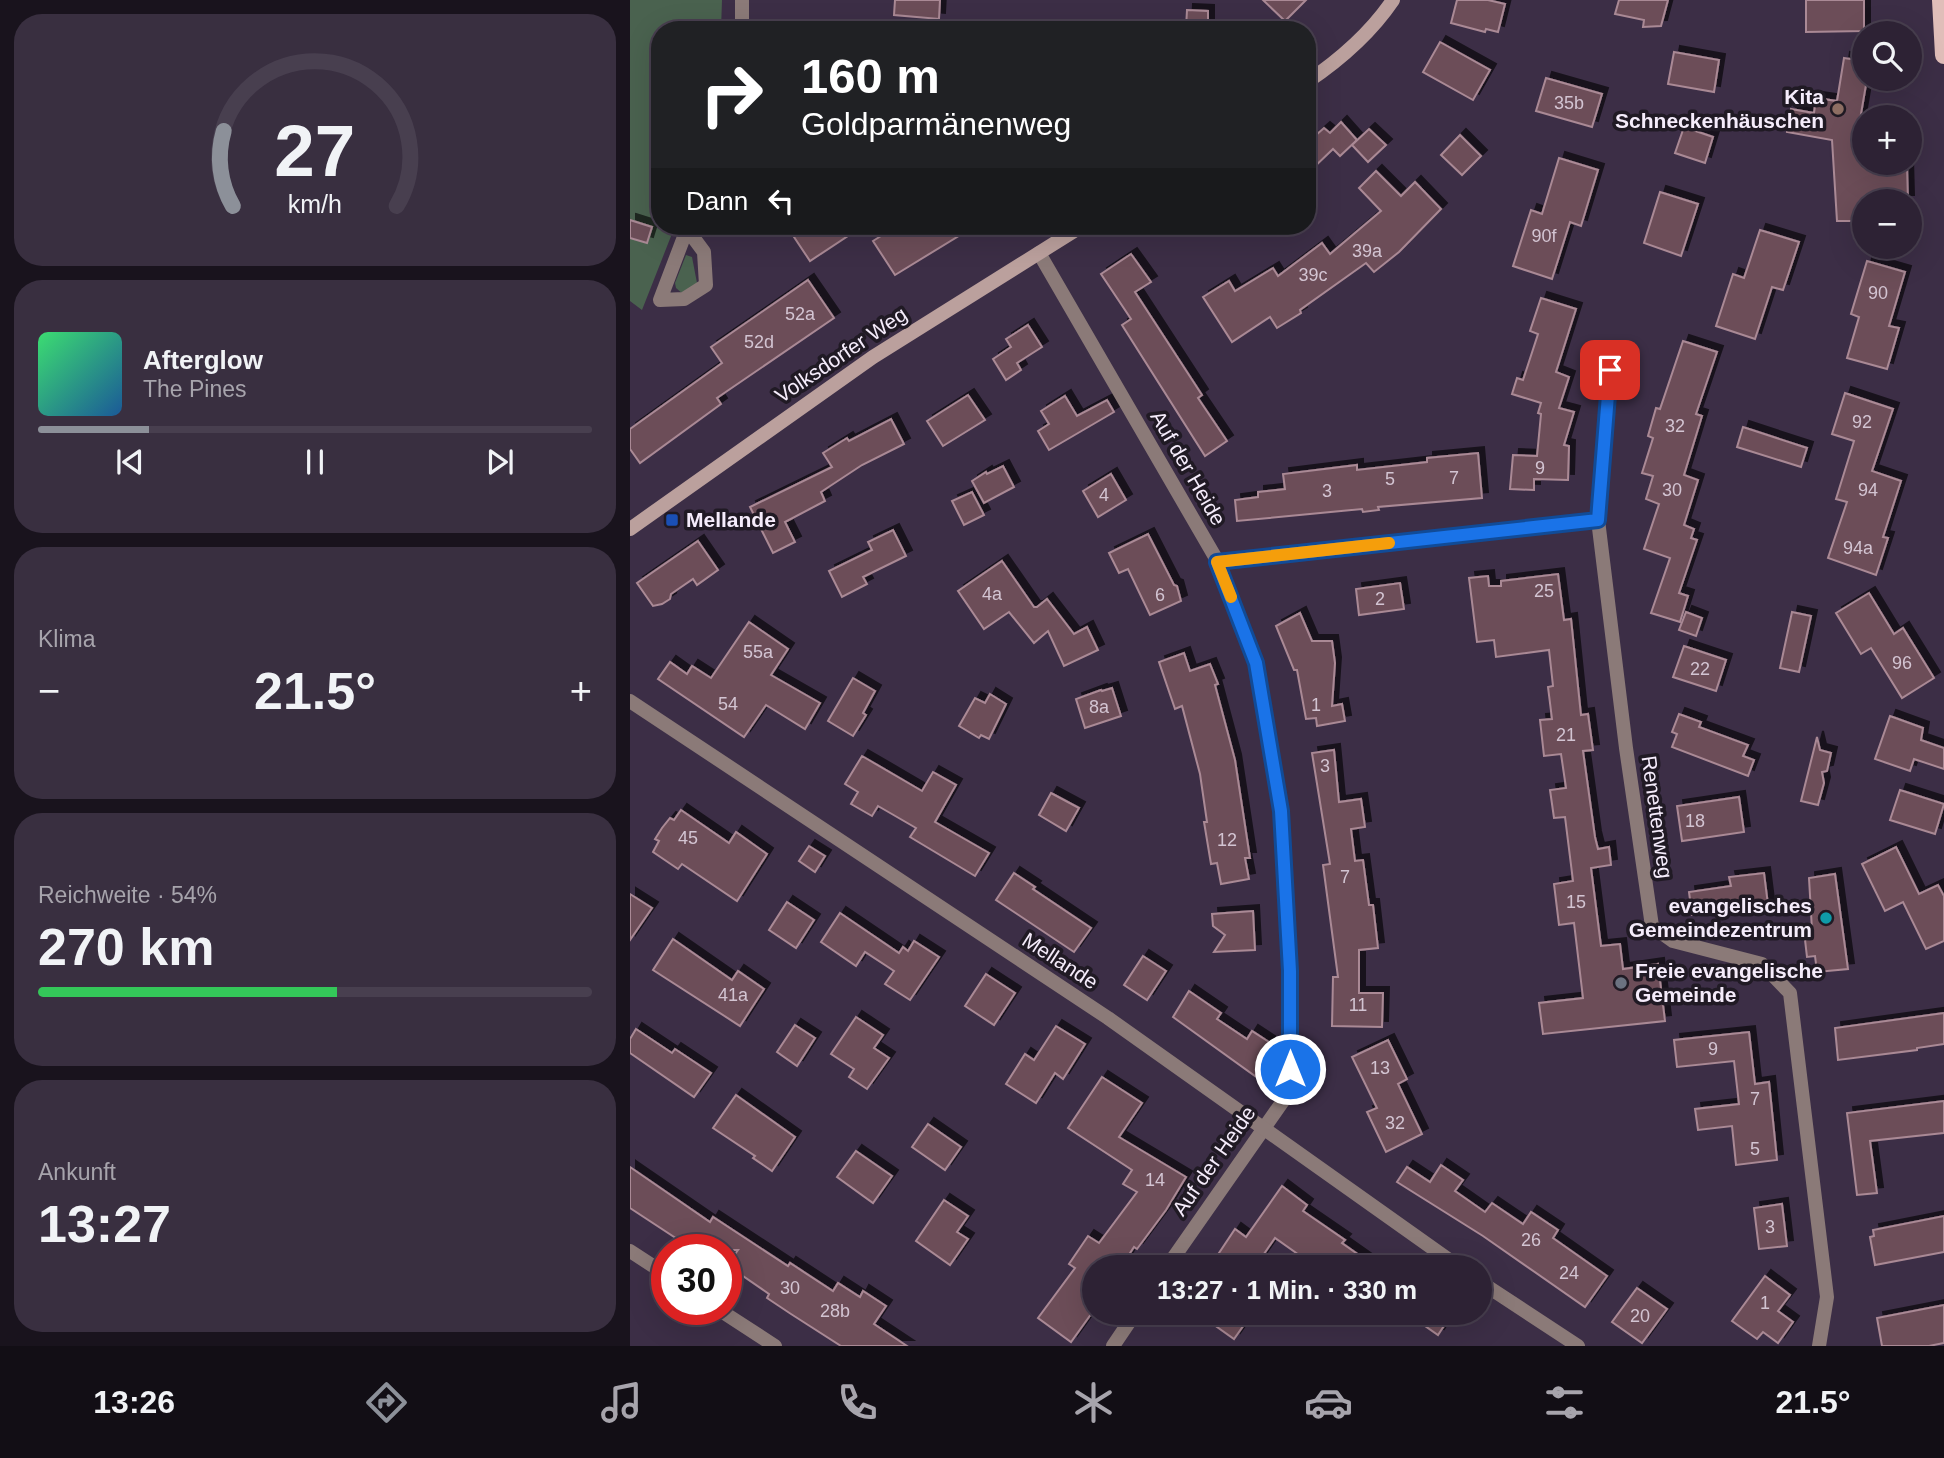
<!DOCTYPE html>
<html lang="de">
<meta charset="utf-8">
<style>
:root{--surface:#2d2234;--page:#392f40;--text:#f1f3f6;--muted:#a7a4ac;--line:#483f4f;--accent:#8c9099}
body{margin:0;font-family:Arial,sans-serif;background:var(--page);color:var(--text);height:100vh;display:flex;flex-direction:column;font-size:26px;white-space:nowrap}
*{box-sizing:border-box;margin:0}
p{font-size:23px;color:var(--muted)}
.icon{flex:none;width:38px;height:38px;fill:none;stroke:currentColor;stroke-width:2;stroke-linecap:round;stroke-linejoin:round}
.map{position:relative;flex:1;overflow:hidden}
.side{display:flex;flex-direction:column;gap:14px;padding:14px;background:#19131d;width:630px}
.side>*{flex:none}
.top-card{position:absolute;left:21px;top:21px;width:665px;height:214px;border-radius:28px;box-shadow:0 7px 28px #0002,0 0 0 2px var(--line);background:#202124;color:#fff;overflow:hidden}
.fabs{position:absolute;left:1222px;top:21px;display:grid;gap:14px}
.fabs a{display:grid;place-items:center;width:70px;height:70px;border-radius:50%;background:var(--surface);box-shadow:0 7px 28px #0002,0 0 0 2px var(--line);font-size:35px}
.speed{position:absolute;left:21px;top:1234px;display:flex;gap:14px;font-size:35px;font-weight:700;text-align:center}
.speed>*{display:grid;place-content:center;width:91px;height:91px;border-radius:50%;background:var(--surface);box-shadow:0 7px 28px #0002,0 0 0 2px var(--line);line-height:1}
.speed .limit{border:10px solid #d22;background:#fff;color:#111}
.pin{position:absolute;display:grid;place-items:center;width:60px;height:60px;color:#fff;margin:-30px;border-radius:14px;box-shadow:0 4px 10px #0006}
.me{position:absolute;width:77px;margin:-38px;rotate:0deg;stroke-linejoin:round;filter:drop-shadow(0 0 5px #0008)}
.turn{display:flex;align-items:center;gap:24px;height:147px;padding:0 35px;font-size:32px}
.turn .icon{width:91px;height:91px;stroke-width:2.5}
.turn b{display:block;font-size:49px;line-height:60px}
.then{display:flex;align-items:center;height:66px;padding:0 35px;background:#0003;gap:14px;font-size:26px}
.big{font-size:52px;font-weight:600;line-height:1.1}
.side .card{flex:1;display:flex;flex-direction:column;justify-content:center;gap:10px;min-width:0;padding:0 24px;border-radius:28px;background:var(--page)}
.side .dial{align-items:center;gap:0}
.dial svg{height:182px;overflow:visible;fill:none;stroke:var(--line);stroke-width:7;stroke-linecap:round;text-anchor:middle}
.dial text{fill:var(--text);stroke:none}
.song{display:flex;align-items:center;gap:21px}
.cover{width:84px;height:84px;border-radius:10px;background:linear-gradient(135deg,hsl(140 70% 55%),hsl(210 70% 35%))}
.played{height:7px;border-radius:4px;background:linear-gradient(90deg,var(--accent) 20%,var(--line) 20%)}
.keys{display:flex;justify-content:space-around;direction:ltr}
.heat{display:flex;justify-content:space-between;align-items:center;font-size:38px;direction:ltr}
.charge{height:10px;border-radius:5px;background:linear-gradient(90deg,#34c759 54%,var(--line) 0)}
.trip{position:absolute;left:452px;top:1255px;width:410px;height:70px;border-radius:35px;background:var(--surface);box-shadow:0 7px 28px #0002,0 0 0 2px var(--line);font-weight:600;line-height:70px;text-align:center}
.menu{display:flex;height:112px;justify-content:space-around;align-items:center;background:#120e15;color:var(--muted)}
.menu .icon{width:49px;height:49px}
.menu .active{color:var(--accent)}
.menu b{font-size:32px;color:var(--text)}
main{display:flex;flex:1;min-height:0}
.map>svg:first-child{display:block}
.green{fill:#4a624f}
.building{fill:#6c4e59;stroke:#aa8995;stroke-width:2;filter:url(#shadow)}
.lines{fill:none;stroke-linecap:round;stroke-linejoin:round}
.street{stroke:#8b7a78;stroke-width:14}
.secondary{stroke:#bba09d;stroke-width:14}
.primary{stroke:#e0beb9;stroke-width:18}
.route-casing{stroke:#114b97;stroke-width:18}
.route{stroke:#1a73e8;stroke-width:12}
.slow{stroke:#f59e0b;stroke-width:12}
.education-dot{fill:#8d6e63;stroke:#201a24;stroke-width:2.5}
.transit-dot{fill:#1a4fb4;stroke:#201a24;stroke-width:2.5}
.culture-dot{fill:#0f9aa8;stroke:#201a24;stroke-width:2.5}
.worship-dot{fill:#6b7280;stroke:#201a24;stroke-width:2.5}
.labels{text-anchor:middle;stroke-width:7;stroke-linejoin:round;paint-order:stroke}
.number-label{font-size:18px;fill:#d3c4d2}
.poi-label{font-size:21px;font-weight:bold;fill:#f5ecfb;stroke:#201a24;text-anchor:end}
.street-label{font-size:21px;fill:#f5ecfb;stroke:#201a24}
</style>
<main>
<section class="side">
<div class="card dial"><svg viewBox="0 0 100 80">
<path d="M14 69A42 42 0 1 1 86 69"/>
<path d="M14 69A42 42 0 0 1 10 36" stroke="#8c9099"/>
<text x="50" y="56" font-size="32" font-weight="700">27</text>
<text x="50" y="72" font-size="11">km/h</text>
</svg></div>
<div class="card">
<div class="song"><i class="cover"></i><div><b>Afterglow</b><p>The Pines</p></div></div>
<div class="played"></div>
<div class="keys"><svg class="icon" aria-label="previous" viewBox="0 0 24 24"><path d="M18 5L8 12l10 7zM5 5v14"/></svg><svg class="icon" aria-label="pause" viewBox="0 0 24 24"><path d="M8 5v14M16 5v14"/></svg><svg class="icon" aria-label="next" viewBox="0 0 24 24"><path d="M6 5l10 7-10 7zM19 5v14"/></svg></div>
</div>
<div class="card"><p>Klima</p>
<div class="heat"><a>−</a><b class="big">21.5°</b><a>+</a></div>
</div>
<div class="card"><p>Reichweite · 54%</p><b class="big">270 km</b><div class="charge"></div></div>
<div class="card"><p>Ankunft</p><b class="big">13:27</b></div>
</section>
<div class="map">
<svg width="1314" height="1346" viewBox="0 0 1314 1346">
<defs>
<filter id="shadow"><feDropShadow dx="6" dy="-6" stdDeviation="0" flood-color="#0009"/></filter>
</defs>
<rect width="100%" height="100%" fill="#3c2e46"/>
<!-- green -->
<g class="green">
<polygon points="0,0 92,0 91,30 30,30 30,226 45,226 12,310 0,301"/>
<polygon points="56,255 62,257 67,283 53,294 46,288 45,283"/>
</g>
<!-- building -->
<g class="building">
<polygon points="265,0 310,0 309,19 264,15"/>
<polygon points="633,0 676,0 655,21"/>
<polygon points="827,0 858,0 875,4 868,32 856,29 855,32 821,23"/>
<polygon points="989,0 1038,0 1031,26 1013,27 1014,20 985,14"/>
<polygon points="1176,0 1234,0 1234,31 1176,32"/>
<polygon points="557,10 578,11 578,29 556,28"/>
<polygon points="810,42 860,70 843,100 793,72"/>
<polygon points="1044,52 1089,60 1084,92 1038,84"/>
<polygon points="1214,58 1234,61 1234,79 1237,79 1226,143 1234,143 1234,163 1277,165 1278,201 1234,201 1234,221 1207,221 1202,140 1157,132 1161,109 1184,113 1186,98 1207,101"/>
<polygon points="916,78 972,94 962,127 906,111"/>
<polygon points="711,122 727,140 710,156 703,149 677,174 677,143 694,128 700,133"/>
<polygon points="1054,127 1083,137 1075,163 1045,153"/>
<polygon points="739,129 756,145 738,162 722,145"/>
<polygon points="830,135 851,156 832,175 811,155"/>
<polygon points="929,158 968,170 951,226 940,222 922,279 883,266 901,210 912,214"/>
<polygon points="746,171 771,196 785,182 811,209 769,252 744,272 736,263 670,310 671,313 647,328 640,317 602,342 573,297 599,281 605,291 643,268 648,276 692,243 700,254 751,211 729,188"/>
<polygon points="1030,192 1068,204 1051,256 1014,243"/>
<polygon points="0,220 22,227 17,243 0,238"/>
<polygon points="173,226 233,226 180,261 162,234"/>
<polygon points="267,226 345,226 265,275 243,241"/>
<polygon points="1130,230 1169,242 1153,290 1142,287 1125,339 1086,326 1103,274 1114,278"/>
<polygon points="501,254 521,282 505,292 572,395 568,398 597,441 575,456 492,325 501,319 471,274"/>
<polygon points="1237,261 1275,272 1259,326 1269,328 1257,369 1217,358 1229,317 1221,314"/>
<polygon points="178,280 204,318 87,398 91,404 10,463 0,449 0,429 92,363 81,347"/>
<polygon points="911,298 946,309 926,372 939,377 929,408 944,412 934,445 939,446 938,480 904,479 904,490 880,489 883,455 907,456 911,414 908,413 911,403 882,394 887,378 893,380 908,334 900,331"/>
<polygon points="398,325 412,347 387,363 391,370 376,380 363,359 381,347 376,339"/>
<polygon points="1053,341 1087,352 1066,414 1072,416 1054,475 1068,480 1054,525 1064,529 1061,538 1067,540 1049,593 1058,596 1050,622 1021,613 1040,558 1014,549 1029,504 1016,499 1023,476 1012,473 1023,438 1018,436 1026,408 1030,409"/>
<polygon points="1215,393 1263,409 1242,471 1271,481 1253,537 1258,538 1246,575 1198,558 1217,502 1206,499 1224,441 1202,434"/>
<polygon points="338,395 355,420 313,446 297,421"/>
<polygon points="435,396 447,416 477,400 484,412 419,450 408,431 419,424 411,411"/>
<polygon points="261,419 274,444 232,465 191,492 195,501 155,522 165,542 143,553 120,507 202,467 193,453 217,438 219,441"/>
<polygon points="1113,427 1177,448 1171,467 1107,447"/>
<polygon points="848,453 852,498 748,507 749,510 733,512 732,509 607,521 605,500 628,497 628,492 655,489 653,474 727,465 727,470 797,462 797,458"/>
<polygon points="373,466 384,487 354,503 342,481 356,472 357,474"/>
<polygon points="481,474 496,500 468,517 453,491"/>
<polygon points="342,492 354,515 334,525 322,501"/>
<polygon points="263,530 276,556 233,577 237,584 212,597 199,571 242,550 238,542"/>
<polygon points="518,534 544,585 547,586 551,601 520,615 498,569 489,573 479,553"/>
<polygon points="68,541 88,570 67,585 63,579 41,594 40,599 32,604 23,606 7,583"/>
<polygon points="372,561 404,607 407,607 417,599 444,634 457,627 468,650 434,666 418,631 404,643 379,612 354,629 328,591"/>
<polygon points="928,574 934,620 941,619 951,715 958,714 963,750 953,751 965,837 968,849 979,847 981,865 961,868 971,946 990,944 993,969 1028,964 1035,1021 913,1034 909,1003 953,998 944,923 929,925 924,884 943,881 935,817 924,818 920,790 936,788 931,754 914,756 910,720 922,719 918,687 923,686 919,650 866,657 864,640 847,642 839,578 858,576 859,586 871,586 871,581"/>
<polygon points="770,583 774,609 729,615 726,589"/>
<polygon points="1239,593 1264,634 1273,628 1304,678 1272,698 1241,648 1231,654 1206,613"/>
<polygon points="1056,612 1072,618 1066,636 1049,630"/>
<polygon points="1162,612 1181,616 1169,672 1150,668"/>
<polygon points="670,613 682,641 702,641 705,663 702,706 712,704 715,721 687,726 686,718 676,719 667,670 664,670 646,626"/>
<polygon points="119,622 158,649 141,675 190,703 175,729 136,705 114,737 28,679 40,662 57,674 62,666 81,678"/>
<polygon points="1054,646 1096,660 1086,691 1043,677"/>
<polygon points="554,653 560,671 580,664 588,684 585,685 605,760 620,858 615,858 619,879 591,884 587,863 581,864 574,822 577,822 570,774 552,706 545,709 529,662"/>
<polygon points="223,678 245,691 233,713 236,715 223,736 198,721"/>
<polygon points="482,688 491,716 455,728 446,699 471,690 472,691"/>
<polygon points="360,694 376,704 359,739 351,735 349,738 329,726 345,698 355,703"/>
<polygon points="1049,714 1071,722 1069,727 1118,745 1113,756 1124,760 1118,776 1042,747 1047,734 1042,732"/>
<polygon points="1260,716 1293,728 1291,740 1314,748 1314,769 1284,759 1280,771 1245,759"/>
<polygon points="1187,737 1190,750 1201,753 1197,771 1192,772 1194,783 1188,805 1171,801"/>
<polygon points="704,750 709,802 731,799 735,827 721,829 725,861 733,860 739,905 743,905 748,948 729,950 729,993 753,993 752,1027 702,1026 703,977 708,977 693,865 700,864 682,753"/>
<polygon points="232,756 292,791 303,772 326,785 305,822 359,853 345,876 280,837 286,828 248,806 242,816 221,804 228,792 215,784"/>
<polygon points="1270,790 1314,804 1305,834 1260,820"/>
<polygon points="421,793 449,808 436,831 409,815"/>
<polygon points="1109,797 1114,832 1052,841 1047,806"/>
<polygon points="51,810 99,843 106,832 137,854 107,901 52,864 48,869 23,852 29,841 25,839 32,828 40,818 44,820"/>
<polygon points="179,846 195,856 185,872 169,861"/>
<polygon points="1266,847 1289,894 1308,885 1314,896 1314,941 1296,949 1273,902 1255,911 1232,864"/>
<polygon points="384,873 405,887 403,889 461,928 444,952 366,900"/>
<polygon points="1134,873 1138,905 1062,915 1059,892 1101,886 1099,877"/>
<polygon points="1205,874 1218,969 1187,972 1185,956 1177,957 1174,931 1182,930 1179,878"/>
<polygon points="0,894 22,908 0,940"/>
<polygon points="157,902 184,920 166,948 139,930"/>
<polygon points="623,911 625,950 584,952 595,935 583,926 582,914"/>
<polygon points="210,913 269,953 273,947 278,951 284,941 309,957 280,1000 255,984 264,971 235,952 226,966 191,942"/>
<polygon points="43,939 102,980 108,971 134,989 110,1026 23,970"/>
<polygon points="513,956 536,971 517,1000 494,985"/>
<polygon points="356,974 385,993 364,1025 335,1006"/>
<polygon points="559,991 591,1013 587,1019 617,1039 622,1031 639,1042 634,1051 640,1054 625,1076 543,1017"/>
<polygon points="1314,1013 1314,1044 1287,1048 1287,1050 1208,1060 1205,1028"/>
<polygon points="226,1017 253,1035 244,1048 259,1058 237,1089 219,1077 224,1069 201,1054"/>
<polygon points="165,1025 185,1038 167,1066 147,1052"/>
<polygon points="426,1026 455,1044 433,1079 425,1073 406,1103 376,1084 395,1054 404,1060"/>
<polygon points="6,1029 42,1053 45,1049 81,1073 64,1097 0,1053 0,1039"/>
<polygon points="1119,1032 1125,1084 1139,1082 1147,1160 1106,1165 1102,1126 1068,1130 1065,1109 1109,1104 1104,1061 1047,1067 1044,1040"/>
<polygon points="758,1040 777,1079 768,1084 792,1134 756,1152 737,1112 747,1108 722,1057"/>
<polygon points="472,1077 512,1103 489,1137 556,1177 536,1210 507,1249 504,1247 491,1267 464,1267 464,1310 441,1342 408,1318 445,1268 439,1264 458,1236 469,1243 507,1192 493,1184 502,1170 438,1128"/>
<polygon points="106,1095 165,1137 142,1171 123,1158 125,1156 83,1128"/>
<polygon points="1314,1101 1314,1133 1240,1141 1247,1193 1227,1195 1217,1113"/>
<polygon points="298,1124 331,1147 315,1170 282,1147"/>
<polygon points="226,1151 262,1176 243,1203 207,1177"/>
<polygon points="811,1165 833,1180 825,1191 855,1212 862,1203 893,1224 901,1212 928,1230 923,1238 977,1276 955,1307 853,1236 767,1182 777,1167 800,1182"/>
<polygon points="0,1167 80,1222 83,1217 158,1266 160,1263 203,1291 208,1283 230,1297 233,1291 256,1306 244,1324 277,1346 211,1346 161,1314 137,1298 139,1294 97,1265 108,1250 64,1250 0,1208"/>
<polygon points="652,1186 677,1205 673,1211 715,1240 712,1243 746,1267 686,1267 645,1238 625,1267 603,1267 587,1256 605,1229 616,1237"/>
<polygon points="314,1200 338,1216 327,1232 338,1239 320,1265 286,1241"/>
<polygon points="1152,1204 1157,1246 1129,1249 1124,1208"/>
<polygon points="1314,1216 1314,1252 1245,1265 1240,1237 1244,1236 1243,1230"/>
<polygon points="1135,1276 1160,1295 1148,1311 1163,1322 1148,1343 1133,1332 1127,1339 1102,1321"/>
<polygon points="1007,1288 1037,1309 1012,1343 982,1322"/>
<polygon points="1314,1305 1314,1343 1299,1346 1252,1346 1247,1318"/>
<polygon points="566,1312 623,1312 604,1339"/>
<polygon points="775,1312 823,1312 808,1335"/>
</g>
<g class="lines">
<!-- street -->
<g class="street">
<polyline points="112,0 112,30"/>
<polyline points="57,229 74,252 76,285 54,299 30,300 57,229 59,226"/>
<polyline points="409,253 588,562 626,663 651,811 660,971 660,1091 537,1267"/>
<polyline points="980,370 968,520 996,748 1022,926 1043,941 1132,964 1160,993 1197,1297 1189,1346"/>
<polyline points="588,562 968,520"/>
<polyline points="0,701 478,1018 829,1267"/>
<polyline points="0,1251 37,1275"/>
<polyline points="849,1281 948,1346"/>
<polyline points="88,1309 145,1346"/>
<polyline points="483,1346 506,1312"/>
</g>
<!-- secondary -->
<g class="secondary">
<path d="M677,82c34,-23 63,-48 86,-82"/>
<polyline points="0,529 243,357 452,226"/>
</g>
<!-- primary -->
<polyline class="primary" points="1311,0 1314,55"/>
</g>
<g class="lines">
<defs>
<polyline id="route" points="660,1069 660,971 651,811 626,663 587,562 968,520 980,370"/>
</defs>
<!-- route casing -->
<use href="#route" class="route-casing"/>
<!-- route -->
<use href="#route" class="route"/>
<!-- slow -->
<polyline class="slow" points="601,597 587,562 759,543"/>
</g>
<!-- markers -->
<circle class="education-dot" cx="1208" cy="109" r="7"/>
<rect class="transit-dot" x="35" y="513" width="14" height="14" rx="3.5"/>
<circle class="culture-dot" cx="1196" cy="918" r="7"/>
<circle class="worship-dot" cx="991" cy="983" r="7"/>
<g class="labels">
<!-- number labels -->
<g class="number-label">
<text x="939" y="109">35b</text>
<text x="914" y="242">90f</text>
<text x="737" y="257">39a</text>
<text x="683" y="281">39c</text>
<text x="1248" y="299">90</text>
<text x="170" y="320">52a</text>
<text x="129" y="348">52d</text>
<text x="1232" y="428">92</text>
<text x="1045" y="432">32</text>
<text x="910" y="474">9</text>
<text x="824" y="484">7</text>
<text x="760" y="485">5</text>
<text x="1042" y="496">30</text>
<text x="1238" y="496">94</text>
<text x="697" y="497">3</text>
<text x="474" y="501">4</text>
<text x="1228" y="554">94a</text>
<text x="914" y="597">25</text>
<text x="362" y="600">4a</text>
<text x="530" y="601">6</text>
<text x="750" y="605">2</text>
<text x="128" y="658">55a</text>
<text x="1272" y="669">96</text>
<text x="1070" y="675">22</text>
<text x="98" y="710">54</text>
<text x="686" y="711">1</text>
<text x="469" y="713">8a</text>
<text x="936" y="741">21</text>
<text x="695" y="772">3</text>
<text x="1065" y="827">18</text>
<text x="58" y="844">45</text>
<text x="597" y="846">12</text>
<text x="715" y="883">7</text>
<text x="946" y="908">15</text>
<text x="103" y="1001">41a</text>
<text x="728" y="1011">11</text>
<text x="1083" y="1055">9</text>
<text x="750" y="1074">13</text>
<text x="1125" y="1105">7</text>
<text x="765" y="1129">32</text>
<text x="1125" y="1155">5</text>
<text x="525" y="1186">14</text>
<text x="1140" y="1233">3</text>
<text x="901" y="1246">26</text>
<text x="939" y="1279">24</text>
<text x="160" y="1294">30</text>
<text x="1135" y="1309">1</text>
<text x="205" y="1317">28b</text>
<text x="1010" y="1322">20</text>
</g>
<!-- poi labels -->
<g class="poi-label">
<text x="1194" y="104">Kita<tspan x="1194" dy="24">Schneckenhäuschen</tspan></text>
<text x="56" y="527" text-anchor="start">Mellande</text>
<text x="1182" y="913">evangelisches<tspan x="1182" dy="24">Gemeindezentrum</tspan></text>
<text x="1005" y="978" text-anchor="start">Freie evangelische<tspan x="1005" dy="24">Gemeinde</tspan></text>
</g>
<!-- street labels -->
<g class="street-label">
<text transform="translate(211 355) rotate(-34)" y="7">Volksdorfer Weg</text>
<text transform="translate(558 468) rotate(60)" y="7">Auf der Heide</text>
<text transform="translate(1027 817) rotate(82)" y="7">Renettenweg</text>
<text transform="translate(430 961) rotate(33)" y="7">Mellande</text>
<text transform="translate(584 1161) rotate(-55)" y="7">Auf der Heide</text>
</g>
</g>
</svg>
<div class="fabs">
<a><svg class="icon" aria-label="search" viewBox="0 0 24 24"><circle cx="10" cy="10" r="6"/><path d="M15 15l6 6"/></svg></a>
<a>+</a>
<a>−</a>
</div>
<div class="speed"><div class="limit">30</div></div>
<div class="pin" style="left:980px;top:370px;background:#d93025"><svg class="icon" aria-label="arrive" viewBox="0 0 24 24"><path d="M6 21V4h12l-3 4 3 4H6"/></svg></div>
<svg class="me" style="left:660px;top:1069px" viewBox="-20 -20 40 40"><circle r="17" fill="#1a73e8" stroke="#fff" stroke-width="3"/><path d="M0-11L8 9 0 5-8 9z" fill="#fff"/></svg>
<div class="trip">13:27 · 1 Min. · 330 m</div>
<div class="top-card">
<div class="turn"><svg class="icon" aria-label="right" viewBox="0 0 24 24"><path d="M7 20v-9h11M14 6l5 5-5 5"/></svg><div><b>160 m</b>Goldparmänenweg</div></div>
<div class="then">Dann<svg class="icon" aria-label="left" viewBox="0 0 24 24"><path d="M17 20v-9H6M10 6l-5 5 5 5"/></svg></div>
</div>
</div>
</main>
<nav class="menu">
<b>13:26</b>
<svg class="icon active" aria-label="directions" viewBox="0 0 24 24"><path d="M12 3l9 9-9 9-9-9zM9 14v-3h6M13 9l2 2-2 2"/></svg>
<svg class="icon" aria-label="music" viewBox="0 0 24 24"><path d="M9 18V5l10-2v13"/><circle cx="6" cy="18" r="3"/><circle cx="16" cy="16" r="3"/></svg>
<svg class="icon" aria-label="phone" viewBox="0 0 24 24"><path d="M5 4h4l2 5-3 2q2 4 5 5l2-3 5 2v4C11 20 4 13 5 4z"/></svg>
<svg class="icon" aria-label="climate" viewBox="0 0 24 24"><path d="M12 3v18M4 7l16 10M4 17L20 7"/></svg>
<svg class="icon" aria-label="car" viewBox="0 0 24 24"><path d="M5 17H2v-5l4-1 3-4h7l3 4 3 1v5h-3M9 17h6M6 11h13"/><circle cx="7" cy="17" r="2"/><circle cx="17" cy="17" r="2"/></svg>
<svg class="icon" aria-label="filters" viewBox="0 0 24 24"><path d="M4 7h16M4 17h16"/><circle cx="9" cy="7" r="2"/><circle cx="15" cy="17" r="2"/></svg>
<b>21.5°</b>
</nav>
